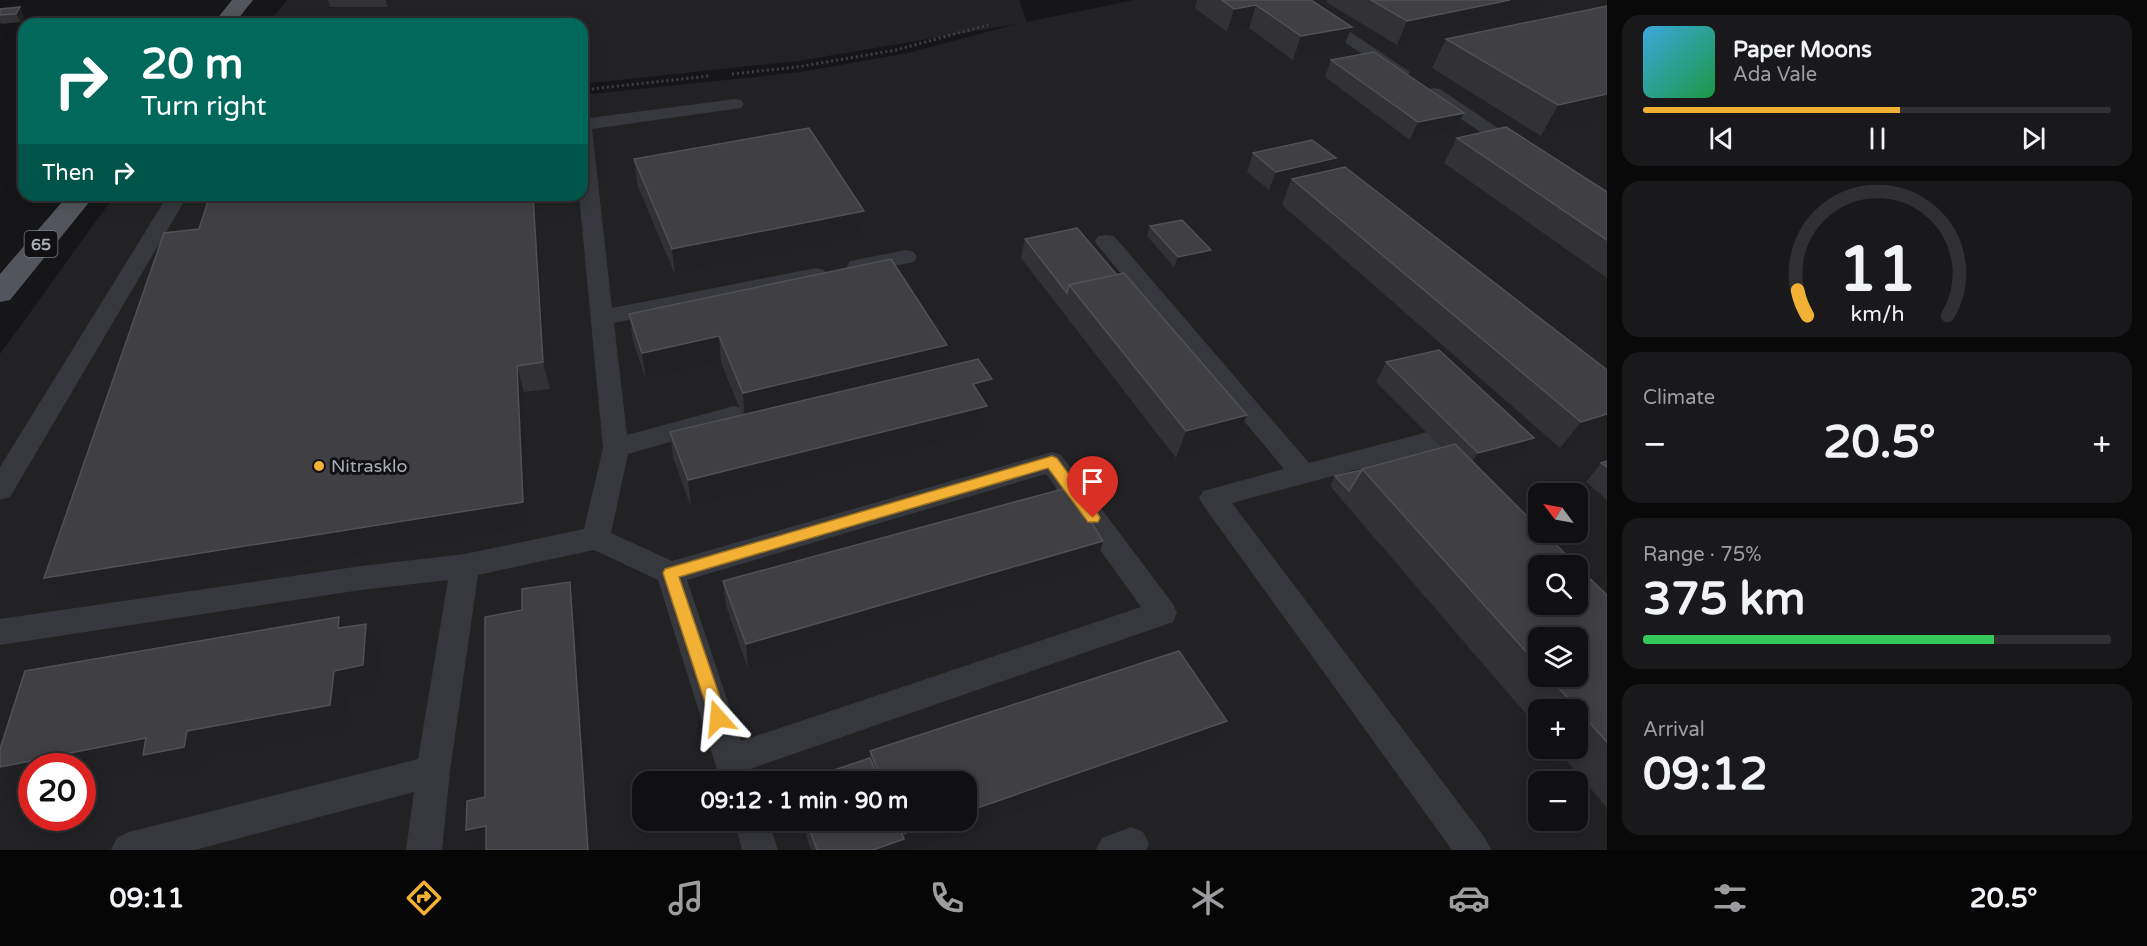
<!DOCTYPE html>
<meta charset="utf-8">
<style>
:root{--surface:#101012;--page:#19191b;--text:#f1f3f6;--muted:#9c9d9f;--line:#303032;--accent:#f2b134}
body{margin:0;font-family:"Varela Round",sans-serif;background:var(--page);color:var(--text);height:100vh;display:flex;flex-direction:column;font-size:22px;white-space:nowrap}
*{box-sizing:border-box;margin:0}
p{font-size:20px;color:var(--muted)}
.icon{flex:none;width:33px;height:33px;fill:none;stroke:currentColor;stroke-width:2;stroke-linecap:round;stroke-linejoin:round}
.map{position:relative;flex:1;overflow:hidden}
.details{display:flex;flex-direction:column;gap:15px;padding:15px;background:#09090a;width:540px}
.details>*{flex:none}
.top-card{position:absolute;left:18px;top:18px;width:570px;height:183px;border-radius:18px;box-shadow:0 3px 15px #0003,0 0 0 2px var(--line);background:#00695c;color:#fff;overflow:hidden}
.needle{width:39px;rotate:302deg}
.buttons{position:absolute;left:1528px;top:483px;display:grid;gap:12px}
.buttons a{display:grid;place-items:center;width:60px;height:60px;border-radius:12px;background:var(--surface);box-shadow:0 3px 15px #0003,0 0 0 2px var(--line);font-size:30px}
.speed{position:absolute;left:18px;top:753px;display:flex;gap:12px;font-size:30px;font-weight:700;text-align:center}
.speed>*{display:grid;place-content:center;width:78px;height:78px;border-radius:50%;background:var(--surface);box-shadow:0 3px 15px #0003,0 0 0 2px var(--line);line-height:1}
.speed .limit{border:9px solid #d22;background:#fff;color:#111}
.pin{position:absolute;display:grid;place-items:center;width:51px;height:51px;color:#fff;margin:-62px -26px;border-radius:50% 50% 50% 0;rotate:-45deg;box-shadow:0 0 6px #0007}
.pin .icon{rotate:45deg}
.me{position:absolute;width:66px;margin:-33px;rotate:342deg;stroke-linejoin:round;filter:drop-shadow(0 0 4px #0008)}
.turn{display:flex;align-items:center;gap:21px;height:126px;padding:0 24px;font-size:27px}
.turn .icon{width:78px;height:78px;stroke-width:2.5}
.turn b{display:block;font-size:42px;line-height:51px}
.then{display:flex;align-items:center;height:57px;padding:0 24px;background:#0003;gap:12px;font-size:22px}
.big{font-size:45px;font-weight:700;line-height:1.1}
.details .card{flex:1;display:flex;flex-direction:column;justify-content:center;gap:9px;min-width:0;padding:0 21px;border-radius:18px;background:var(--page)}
.details .dial{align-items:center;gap:0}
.dial svg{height:156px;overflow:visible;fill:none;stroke:var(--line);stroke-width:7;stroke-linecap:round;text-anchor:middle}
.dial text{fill:var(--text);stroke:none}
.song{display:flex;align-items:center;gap:18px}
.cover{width:72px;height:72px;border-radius:9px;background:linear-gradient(135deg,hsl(200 70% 55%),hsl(140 70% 35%))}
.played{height:6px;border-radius:3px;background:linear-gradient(90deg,var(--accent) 55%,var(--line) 55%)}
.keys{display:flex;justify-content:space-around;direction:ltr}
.heat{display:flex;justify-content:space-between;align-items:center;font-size:33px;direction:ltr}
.charge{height:9px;border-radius:4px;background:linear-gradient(90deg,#34c759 75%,var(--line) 0)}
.trip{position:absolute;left:632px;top:771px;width:345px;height:60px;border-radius:18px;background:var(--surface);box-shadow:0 3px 15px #0003,0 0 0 2px var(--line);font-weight:700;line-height:60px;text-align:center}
.tabs{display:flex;height:96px;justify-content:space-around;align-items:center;background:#060607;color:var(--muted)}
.tabs .icon{width:42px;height:42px}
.tabs .on{color:var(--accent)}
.tabs b{font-size:27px;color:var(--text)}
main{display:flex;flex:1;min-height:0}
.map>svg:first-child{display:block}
.built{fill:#222225;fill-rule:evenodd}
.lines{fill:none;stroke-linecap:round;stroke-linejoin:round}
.path{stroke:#3d3f44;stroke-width:3;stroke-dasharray:2 3;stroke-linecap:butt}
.lane{fill:#37383d;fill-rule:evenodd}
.primary{fill:#53555c;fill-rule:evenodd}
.wall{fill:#323236;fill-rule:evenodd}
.shaded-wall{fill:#212124}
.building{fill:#3f3f44;stroke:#4f5156;stroke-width:1.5}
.route{fill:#f2b134;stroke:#9d7322;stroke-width:1.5}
.poi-dot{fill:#f2b134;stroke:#111113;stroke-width:2}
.labels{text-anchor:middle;stroke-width:6;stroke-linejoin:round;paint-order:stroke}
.shield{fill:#111113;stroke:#7b7e86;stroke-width:1.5}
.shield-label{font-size:16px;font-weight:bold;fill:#a8adb8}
.poi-label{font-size:18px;fill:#a8adb8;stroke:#111113;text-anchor:start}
</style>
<main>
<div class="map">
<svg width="1607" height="850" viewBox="0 0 1607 850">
<rect width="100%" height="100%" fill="#161618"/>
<!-- built -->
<path class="built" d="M287,0h732l8,22 107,-22h473v850h-1607v-496l115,-159h467v-100l219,-23 107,-19 109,-29 -219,37 -216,23v-60h-315zM1539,494h39v38h-39zM1539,566h39v38h-39zM1539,638h39v38h-39zM1539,710h39v38h-39zM32,766h50v52h-50zM642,782h324v38h-324zM1539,782h39v38h-39z"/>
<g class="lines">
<!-- path -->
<g class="path">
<polyline points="732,74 797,67 896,50 988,25"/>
<polyline points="582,90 709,76"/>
</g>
<!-- lane -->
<g class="lane">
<polygon points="1319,13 1325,15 1410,72 1407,76 1395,76 1313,21 1311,18 1313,15"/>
<polygon points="1434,88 1440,89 1529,149 1526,153 1512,153 1428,97 1425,93 1428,89"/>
<path d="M735,99l6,1 3,4 -3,4 -149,21 20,179 204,-40 8,2 3,5 -3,5 -8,2 -202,41 13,112 107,-29 9,3 4,6 -4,6 -115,33 -17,79 61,28 380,-109 9,3 112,149 4,9 -4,9 -423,147 5,13h-34l-63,-202 -64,-30 -116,25 -28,196 -8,79h-36l8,-58 -219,58h-84l6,-12 12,-6 289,-73 30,-179 -87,10 -361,55v-26l361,-53 104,-12 119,-25 19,-81 -24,-253h3v-76zM1046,474l95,133 -400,134 -54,-161z"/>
<polygon points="168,195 188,195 10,497 0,500 0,467"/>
<path d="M1106,235l8,1 195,227 119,-31c17,5 37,26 45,41l-4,7c-21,7 -32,-14 -46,-28l-191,51 253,335 6,12h-39l-249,-345 -4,-7 4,-7 81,-22 -186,-223 -3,-5 3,-5z"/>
<polygon points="906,250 914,252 917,257 914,262 858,273 850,271 847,266 850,261"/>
<polygon points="734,820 768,820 778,850 742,850"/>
<polygon points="1131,827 1143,832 1149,844 1146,850 1096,850 1102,838"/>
</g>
<!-- primary -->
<g class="primary">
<polygon points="232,0 253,0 234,24 213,24"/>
<polygon points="68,195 95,195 10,300 0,302 0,274"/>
</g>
</g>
<!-- wall -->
<g class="wall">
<polygon points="328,0 392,0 388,7 330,7"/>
<polygon points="1197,0 1311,0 1342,50 1293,60 1249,28 1227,32 1195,8"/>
<polygon points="1327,0 1543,0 1535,15 1397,45 1326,2"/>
<polygon points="0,9 24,16 21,22 1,24 0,22"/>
<polygon points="1446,39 1607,119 1541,136 1432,68"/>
<polygon points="1331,60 1455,131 1410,140 1325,77"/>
<polygon points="1457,138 1607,192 1607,278 1444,163"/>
<polygon points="1253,153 1336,158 1331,170 1607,370 1607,434 1560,448 1282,205 1289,185 1269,190 1247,172"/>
<polygon points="634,159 864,211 862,237 675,275 637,184"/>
<polygon points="537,195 550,389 524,392 530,529 67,604 44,578"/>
<polygon points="1150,226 1208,260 1174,267 1147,236"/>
<polygon points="1025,239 1236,442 1176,458 1021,258"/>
<polygon points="629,314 947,345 945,367 992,379 982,433 691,507 673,458 670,432 742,414 721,363 646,380 633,341"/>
<path d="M1386,362l148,76 -14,19 -41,11 128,127v213l-51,-60h22v-38h-39v19l-209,-243 5,-10 107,-28 -66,-66zM1539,638l39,38h-39z"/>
<polygon points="1607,461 1607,500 1586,482 1601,463"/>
<polygon points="1103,541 1095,567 748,669 726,606 723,581"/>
<polygon points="1227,721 1213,745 916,850 811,850 801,820 966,820 966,782 798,782 870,758 870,751"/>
</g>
<!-- shaded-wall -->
<g class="shaded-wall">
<polygon points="386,0 392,0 388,7"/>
<polygon points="1510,0 1543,0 1535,15 1397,45 1407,21"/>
<polygon points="1256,5 1249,28 1227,32 1234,9"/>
<polygon points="20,7 24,16 21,22 16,14"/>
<polygon points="1352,27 1342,50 1293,60 1301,36"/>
<polygon points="1607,94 1607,119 1541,136 1558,105"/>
<polygon points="1464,113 1455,131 1410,140 1418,122"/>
<polygon points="1336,158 1328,176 1292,179 1289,185 1269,190 1276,172"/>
<polygon points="533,195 537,195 550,389 543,362"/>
<polygon points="864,211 862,237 675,275 672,249"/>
<polygon points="1211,250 1208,260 1174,267 1178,257"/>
<polygon points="719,336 721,363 646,380 642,353"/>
<polygon points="947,345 944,372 745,420 743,393"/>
<polygon points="517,366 524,392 530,529 67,604 44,578"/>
<polygon points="992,379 987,406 973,384"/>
<polygon points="987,406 982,433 691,507 688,480"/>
<polygon points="1607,414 1607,434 1560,448 1581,422"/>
<polygon points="1247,415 1236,442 1176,458 1186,431"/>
<polygon points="1534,438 1520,457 1465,472 1478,453"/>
<polygon points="1103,541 1095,567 748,669 746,644"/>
<polygon points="570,582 577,607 594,850 588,850"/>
<polygon points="339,617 353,643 338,628"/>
<polygon points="366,624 380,649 376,690 348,696 345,729 207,755 204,770 165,778 153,765 82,779 82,766 32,766 32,789 21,791 0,773 0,767 187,731 334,671"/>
<polygon points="1227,721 1213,745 916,850 873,850 904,839 905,833 942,820 966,820 966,812"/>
<polygon points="486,826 486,850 478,850 466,830"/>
</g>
<!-- building -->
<g class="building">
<polygon points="1222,0 1311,0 1352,27 1301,36 1256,5 1234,9"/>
<polygon points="1371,0 1510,0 1407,21"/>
<polygon points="1607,6 1607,94 1558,105 1446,39"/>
<polygon points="20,7 16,14 0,15 0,9"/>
<polygon points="328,22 349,22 347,24 326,24"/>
<polygon points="1374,52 1464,113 1418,122 1331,60"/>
<polygon points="1506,127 1607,192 1607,240 1457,138"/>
<polygon points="809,128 864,211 672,249 634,159"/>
<polygon points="1312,140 1336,158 1276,172 1253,153"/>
<polygon points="1345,167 1607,370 1607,414 1581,422 1292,179"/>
<polygon points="210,195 533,195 543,362 517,366 523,502 44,578 164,233 199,229"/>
<polygon points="1182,220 1211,250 1178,257 1150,226"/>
<polygon points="1077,228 1117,275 1069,285 1067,293 1025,239"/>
<polygon points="891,259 947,345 743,393 719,336 642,353 629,314"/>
<polygon points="1124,273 1247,415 1186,431 1069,285"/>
<polygon points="1439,350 1534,438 1478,453 1386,362"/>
<polygon points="978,359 992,379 973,384 987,406 688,480 670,432"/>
<polygon points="1455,444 1539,528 1539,532 1544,532 1577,566 1539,566 1539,604 1578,604 1578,567 1607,595 1607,742 1548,676 1578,676 1578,638 1539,638 1539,666 1362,469"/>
<polygon points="1607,461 1607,467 1601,463"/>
<polygon points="1362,470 1349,491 1335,476"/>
<polygon points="1070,487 1103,541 746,644 723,581"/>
<polygon points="570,582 588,850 486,850 486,826 466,830 467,801 485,797 485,617 522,610 522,589"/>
<polygon points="339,617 338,628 366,624 363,665 334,671 330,705 187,731 184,747 143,755 146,738 0,767 0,749 25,671"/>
<polygon points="1179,651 1227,721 966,812 966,782 883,782 870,751"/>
<polygon points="870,758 880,782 798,782"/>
<polygon points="806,820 896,820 904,839 873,850 817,850"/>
<polygon points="899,820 942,820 905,833"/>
</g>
<!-- route -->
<polygon class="route" points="1052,456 1057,458 1098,514 1100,518 1098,522 1088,522 1048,468 679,577 727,718 724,724 718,726 712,724 663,573 665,569"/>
<!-- markers -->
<circle class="poi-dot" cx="319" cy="466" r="6"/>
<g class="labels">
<!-- shield labels -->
<rect class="shield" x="24.5" y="231" width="33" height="26" rx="4.5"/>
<g class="shield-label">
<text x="41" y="250">65</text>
</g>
<!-- poi labels -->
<g class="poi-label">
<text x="331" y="472">Nitrasklo</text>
</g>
</g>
</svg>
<div class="buttons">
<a><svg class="needle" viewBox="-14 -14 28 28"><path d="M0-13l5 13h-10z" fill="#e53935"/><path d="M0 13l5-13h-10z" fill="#9c9d9f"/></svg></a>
<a><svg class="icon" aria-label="search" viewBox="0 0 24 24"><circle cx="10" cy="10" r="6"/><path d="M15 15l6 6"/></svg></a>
<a><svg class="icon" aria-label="layers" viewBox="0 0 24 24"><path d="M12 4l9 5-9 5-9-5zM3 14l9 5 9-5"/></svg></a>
<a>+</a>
<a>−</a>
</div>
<div class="speed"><div class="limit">20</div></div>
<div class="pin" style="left:1093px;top:518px;background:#d93025"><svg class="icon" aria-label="arrive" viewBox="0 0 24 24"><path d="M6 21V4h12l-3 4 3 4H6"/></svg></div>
<svg class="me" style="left:718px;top:718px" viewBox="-20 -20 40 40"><path d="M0-17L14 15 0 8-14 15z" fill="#f2b134" stroke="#fff" stroke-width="4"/></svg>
<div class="trip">09:12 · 1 min · 90 m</div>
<div class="top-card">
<div class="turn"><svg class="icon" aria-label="right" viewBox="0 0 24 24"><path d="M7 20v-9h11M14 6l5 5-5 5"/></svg><div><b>20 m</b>Turn right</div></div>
<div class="then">Then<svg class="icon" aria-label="right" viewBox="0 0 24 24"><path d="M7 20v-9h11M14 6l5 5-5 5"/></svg></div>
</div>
</div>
<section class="details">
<div class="card">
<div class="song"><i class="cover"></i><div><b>Paper Moons</b><p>Ada Vale</p></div></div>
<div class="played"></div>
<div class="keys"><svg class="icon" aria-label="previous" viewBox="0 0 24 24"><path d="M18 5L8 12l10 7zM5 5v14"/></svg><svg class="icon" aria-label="pause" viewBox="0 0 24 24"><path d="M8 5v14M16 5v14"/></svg><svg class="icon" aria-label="next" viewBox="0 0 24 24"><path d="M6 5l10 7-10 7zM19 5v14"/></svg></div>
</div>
<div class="card dial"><svg viewBox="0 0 100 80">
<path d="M14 69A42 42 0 1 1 86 69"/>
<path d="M14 69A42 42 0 0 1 9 56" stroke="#f2b134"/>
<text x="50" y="56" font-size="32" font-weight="700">11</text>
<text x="50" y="72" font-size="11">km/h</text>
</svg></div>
<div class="card"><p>Climate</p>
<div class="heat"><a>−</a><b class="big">20.5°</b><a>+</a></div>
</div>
<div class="card"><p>Range · 75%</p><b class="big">375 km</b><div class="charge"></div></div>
<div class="card"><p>Arrival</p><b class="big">09:12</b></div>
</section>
</main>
<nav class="tabs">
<b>09:11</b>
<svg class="icon on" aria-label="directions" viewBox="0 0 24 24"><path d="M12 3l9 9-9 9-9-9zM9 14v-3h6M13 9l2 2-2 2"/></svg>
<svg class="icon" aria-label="music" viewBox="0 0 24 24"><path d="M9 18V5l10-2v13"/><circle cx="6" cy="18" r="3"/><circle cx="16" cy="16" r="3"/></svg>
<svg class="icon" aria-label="phone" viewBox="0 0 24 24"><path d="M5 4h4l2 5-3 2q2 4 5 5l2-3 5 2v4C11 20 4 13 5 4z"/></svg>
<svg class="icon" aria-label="climate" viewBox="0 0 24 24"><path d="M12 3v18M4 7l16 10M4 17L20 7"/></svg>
<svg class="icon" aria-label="car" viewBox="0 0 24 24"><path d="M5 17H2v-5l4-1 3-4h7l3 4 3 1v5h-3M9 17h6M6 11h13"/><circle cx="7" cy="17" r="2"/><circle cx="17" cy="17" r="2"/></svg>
<svg class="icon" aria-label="filters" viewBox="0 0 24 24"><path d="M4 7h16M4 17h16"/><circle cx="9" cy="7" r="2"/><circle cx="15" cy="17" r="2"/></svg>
<b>20.5°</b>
</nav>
